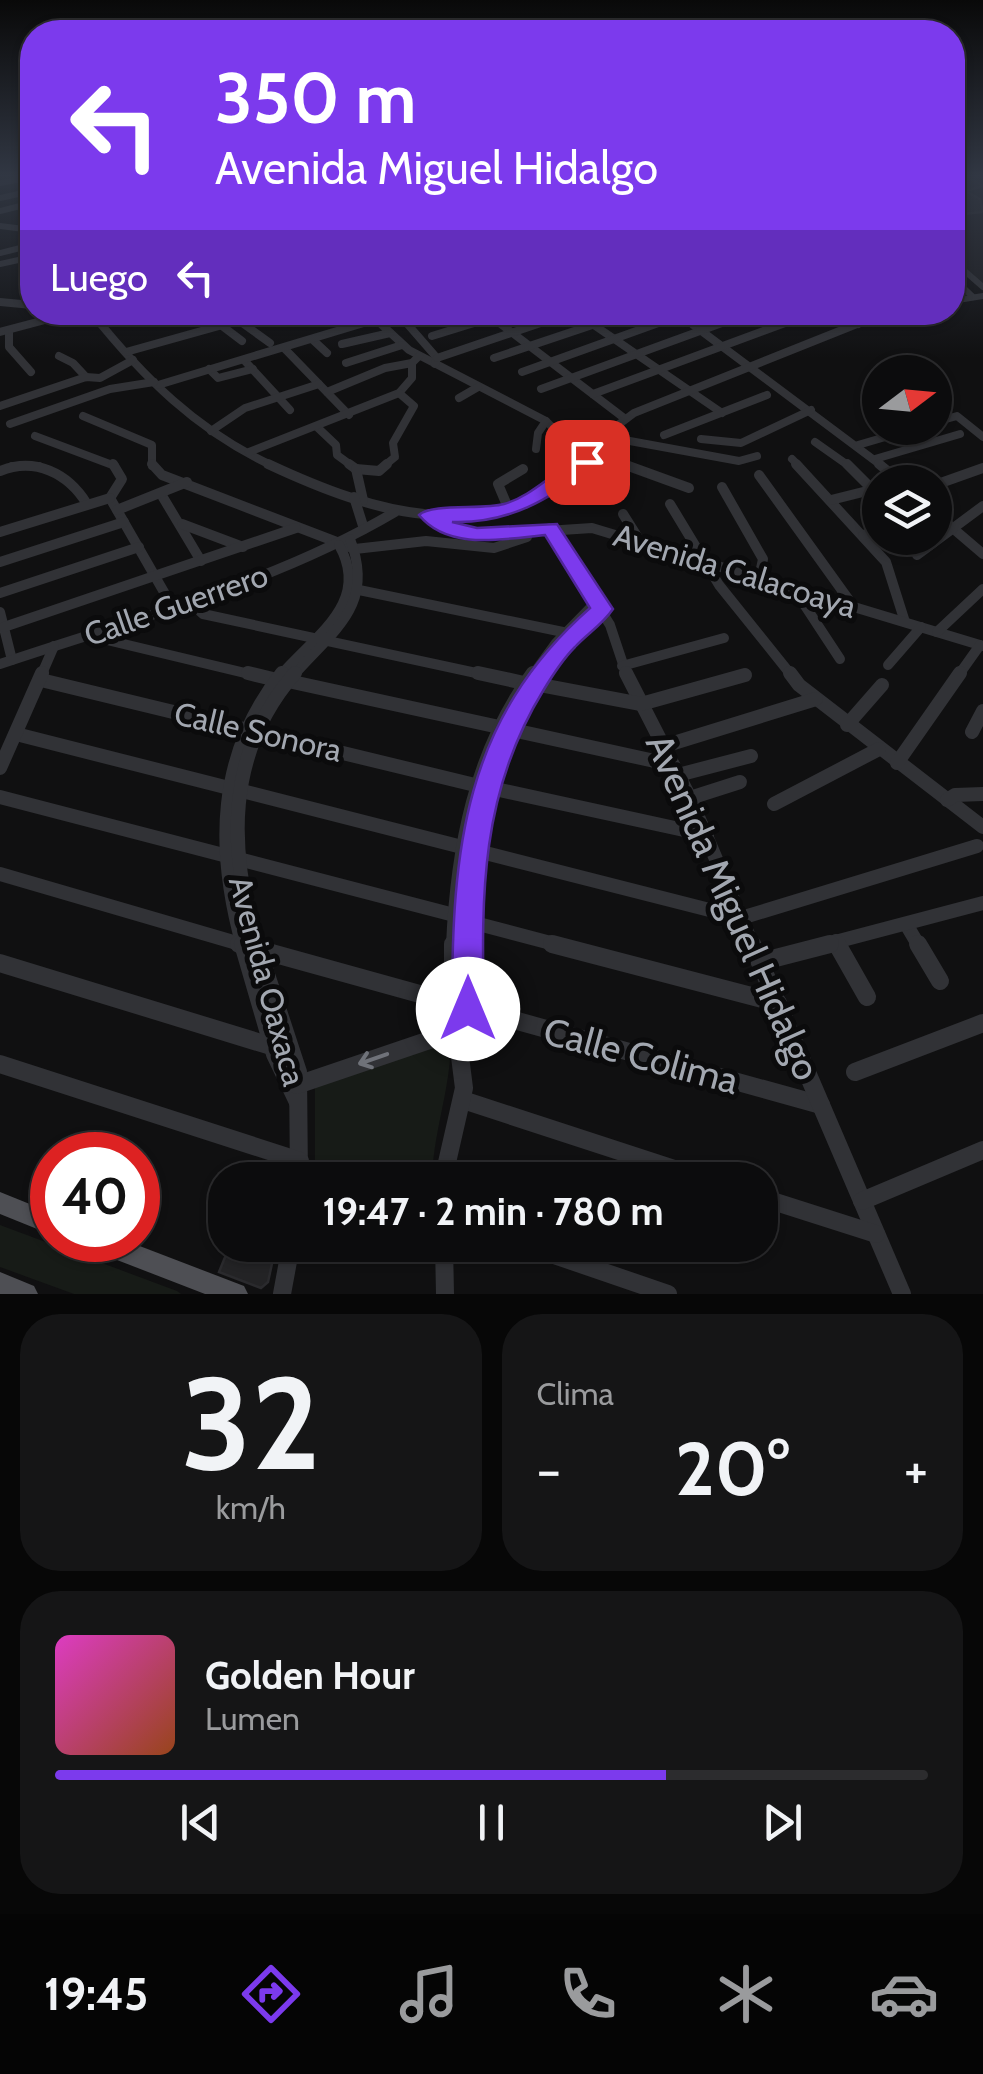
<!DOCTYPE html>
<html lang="es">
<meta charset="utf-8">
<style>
:root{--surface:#0c0c0d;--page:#151516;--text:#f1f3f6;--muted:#9a9b9d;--line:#2c2c2e;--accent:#7c3aed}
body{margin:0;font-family:Cabin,sans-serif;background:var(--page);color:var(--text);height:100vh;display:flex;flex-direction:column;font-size:38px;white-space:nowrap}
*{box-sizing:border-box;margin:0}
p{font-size:32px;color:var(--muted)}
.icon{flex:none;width:55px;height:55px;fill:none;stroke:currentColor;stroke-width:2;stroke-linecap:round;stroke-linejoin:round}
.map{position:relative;height:1294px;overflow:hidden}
.drawer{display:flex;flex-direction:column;gap:20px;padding:20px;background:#070707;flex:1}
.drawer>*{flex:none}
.hud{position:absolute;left:20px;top:20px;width:945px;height:305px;border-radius:40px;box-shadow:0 2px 8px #0004,0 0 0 2px var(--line);background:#7c3aed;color:#fff;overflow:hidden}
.needle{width:65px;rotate:74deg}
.buttons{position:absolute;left:862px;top:355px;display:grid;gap:20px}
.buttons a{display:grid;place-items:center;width:90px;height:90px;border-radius:50%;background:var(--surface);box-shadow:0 2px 8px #0004,0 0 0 2px var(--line);font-size:50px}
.speed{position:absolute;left:30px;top:1132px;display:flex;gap:20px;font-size:50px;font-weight:700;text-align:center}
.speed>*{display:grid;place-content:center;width:130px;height:130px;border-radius:50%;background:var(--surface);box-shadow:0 2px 8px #0004,0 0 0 2px var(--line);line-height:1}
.speed .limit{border:15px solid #d22;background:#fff;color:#111}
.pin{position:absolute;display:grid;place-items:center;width:85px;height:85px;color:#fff;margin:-42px;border-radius:20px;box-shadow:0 5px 15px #0006}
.me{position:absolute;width:110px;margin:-55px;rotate:0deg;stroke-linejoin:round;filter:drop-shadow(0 0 8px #0008)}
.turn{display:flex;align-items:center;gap:35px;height:210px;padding:0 30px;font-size:45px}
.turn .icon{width:130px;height:130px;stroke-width:2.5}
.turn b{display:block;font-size:70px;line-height:85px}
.then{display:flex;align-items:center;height:95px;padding:0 30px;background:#0003;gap:20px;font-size:38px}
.big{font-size:75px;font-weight:800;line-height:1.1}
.drawer .widget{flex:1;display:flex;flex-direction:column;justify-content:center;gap:15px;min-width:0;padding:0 35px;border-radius:40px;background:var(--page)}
.drawer .dial{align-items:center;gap:0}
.dial b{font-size:130px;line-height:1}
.song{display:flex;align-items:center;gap:30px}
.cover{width:120px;height:120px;border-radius:15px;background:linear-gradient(135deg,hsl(310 70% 55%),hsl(20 70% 35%))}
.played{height:10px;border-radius:5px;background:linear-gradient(90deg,var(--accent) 70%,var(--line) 70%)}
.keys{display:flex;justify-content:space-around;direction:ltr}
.heat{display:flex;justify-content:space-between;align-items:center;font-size:55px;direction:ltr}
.drawer .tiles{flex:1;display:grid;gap:20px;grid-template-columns:1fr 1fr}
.widget:last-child{grid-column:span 2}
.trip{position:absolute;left:208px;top:1162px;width:570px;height:100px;border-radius:40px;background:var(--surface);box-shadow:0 2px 8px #0004,0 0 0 2px var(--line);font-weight:800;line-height:100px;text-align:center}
.dock{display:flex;height:160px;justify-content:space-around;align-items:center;background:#050505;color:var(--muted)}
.dock .icon{width:70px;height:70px}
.dock .current{color:var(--accent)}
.dock b{font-size:45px;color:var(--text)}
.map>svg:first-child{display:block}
.built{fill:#1c1c1e}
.green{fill:#171b17}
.building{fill:#232325;stroke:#2a2a2d;stroke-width:2.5}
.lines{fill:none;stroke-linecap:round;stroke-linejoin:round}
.minor-far4{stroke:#313236;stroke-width:6}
.minor-far3{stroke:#313236;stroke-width:8}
.minor-far2{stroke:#313236;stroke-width:10}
.minor-far1{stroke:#313236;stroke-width:14}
.minor{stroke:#313236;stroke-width:18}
.major{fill:#4e4f54;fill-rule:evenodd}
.oneway{stroke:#6f7279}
.route{fill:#7c3aed;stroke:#51269a;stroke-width:2.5}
.labels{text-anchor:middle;stroke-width:10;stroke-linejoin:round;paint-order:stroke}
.street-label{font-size:32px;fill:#a2a7b0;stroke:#0b0b0c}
.near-street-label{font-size:38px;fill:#a2a7b0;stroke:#0b0b0c}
</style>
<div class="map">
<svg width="983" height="1294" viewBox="0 0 983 1294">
<rect width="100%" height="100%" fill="#101011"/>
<!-- built -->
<polygon class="built" points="952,177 983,177 983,284 953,260"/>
<!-- green -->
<g class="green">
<path d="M437,1046l13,14c-4,42 -17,78 -18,120h-117v-104z"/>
<polygon points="0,1225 177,1291 181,1294 74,1294 0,1267"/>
</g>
<!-- building -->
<g class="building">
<polygon points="970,178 983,186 966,191 980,199 983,212 952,215 952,180"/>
<polygon points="230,1245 276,1245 268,1282 261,1288 219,1272"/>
</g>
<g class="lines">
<!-- minor-far4 -->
<g class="minor-far4">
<polyline points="0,183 32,177"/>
<polyline points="0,198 32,191"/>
<polyline points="0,211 32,203"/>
<polyline points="0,226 32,230"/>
<polyline points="0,253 32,245"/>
<polyline points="952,260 983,287"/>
<polyline points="0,264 32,257"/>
<polyline points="952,277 973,297"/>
<polyline points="952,301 983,296"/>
<polyline points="0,302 22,304"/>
</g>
<!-- minor-far3 -->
<g class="minor-far3">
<polyline points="0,302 32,305"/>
<path d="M91,312c52,65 106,119 182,154"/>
<polyline points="227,312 270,343"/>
<polyline points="368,312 409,350 546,421 587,462"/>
<polyline points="397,312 437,358 435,364"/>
<polyline points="485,312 624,418"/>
<polyline points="575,312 722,413"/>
<polyline points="676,312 882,466"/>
<polyline points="836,312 858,324"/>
<polyline points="209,316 242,341"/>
<polyline points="323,320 346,312"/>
<polyline points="9,330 9,347 31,372"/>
<polyline points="0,332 75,312"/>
<polyline points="432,336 509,312"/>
<polyline points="313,340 327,353"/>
<polyline points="342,344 390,333"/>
<polyline points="284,348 349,415"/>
<polyline points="126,352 219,326"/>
<polyline points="59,356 73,363 86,377"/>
<polyline points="437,358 573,312"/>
<polyline points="494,358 631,312"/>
<polyline points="244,360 290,410"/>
<polyline points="346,363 402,345"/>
<polyline points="209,369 218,378 253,369"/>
<polyline points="522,372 689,312"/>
<polyline points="158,385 400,312"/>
<polyline points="541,389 752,312"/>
<polyline points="327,392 385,368 412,363"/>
<polyline points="593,394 815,312"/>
<polyline points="459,398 478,387"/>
<polyline points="0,406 86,377 100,378 133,360"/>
<polyline points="83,416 152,445 152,466"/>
<polyline points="935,422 957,416 983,437"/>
<polyline points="10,424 110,389 154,382"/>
<polyline points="317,427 336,445 337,455 352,466"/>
<polyline points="211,431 245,408 319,384"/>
<polyline points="664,435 767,395"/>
<polyline points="35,436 115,466"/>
<polyline points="608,437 739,461 757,456"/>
<polyline points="701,439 741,443 811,410"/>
<polyline points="815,442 849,466"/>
<polyline points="858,445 916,428"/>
<polyline points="536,449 538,433 546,421"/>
<polyline points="249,452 399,393 412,378 412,363 419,356"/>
<polyline points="596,454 629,466"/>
<polyline points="792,459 799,466"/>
<polyline points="875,459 960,434"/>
<polyline points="12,466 39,466"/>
<polyline points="384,466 395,457 393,443 414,406 399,393"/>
<polyline points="583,466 618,425 634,413 887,312"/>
</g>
<!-- minor-far2 -->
<g class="minor-far2">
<polyline points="152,464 162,475 355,549 426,541 494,548 527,537"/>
<path d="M268,464c107,50 218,85 318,0"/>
<polyline points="349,464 356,469"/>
<polyline points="623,464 689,488"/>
<polyline points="796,464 886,562 905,622"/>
<polyline points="847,464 873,490"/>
<polyline points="879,464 901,482"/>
<polyline points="356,469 379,471 387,464"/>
<polyline points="356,469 363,500"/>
<path d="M0,471c35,-14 68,2 87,33"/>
<polyline points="759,475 854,607"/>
<polyline points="935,485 983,468"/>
<polyline points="722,487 763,559 759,578"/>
<polyline points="161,494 201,561"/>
<polyline points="354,497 364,529"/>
<polyline points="110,498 122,479 113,464"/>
<polyline points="110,498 172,606"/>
<polyline points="831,500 875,489"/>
<polyline points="670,504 719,585 792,676"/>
<polyline points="117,510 187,482"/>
<polyline points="509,510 498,484 523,469"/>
<polyline points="935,513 983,554"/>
<polyline points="623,514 640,541"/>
<polyline points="428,515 444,527 484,535 592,528 983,646"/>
<polyline points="182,524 243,547"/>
<polyline points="550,528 610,625 627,676"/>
<polyline points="0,532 110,498"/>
<polyline points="863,535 880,530"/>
<polyline points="917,555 983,506"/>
<polyline points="0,562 124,522"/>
<polyline points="794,589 840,659"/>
<polyline points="359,590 563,632"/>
<polyline points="0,593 139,547"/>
<polyline points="188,600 203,614 490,676"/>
<polyline points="0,612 12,660"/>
<polyline points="4,627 296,528"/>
<polyline points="937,632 983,589"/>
<polyline points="86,635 258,676"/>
<path d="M0,664c133,-45 273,-80 395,-152"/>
<polyline points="888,665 921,627"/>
<polyline points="622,666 724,638"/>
<polyline points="41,676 54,646"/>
<path d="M280,676c34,-40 92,-73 59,-131"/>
<path d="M293,676c40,-46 83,-70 57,-137"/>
<polyline points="532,676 556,643 597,601"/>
<polyline points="542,676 602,609"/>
<polyline points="958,676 980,645"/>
</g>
<!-- minor-far1 -->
<g class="minor-far1">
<polyline points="248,673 277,680"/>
<polyline points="478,673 524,683"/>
<polyline points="626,673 690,798 753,946"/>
<polyline points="790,673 799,685 983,827"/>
<polyline points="41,680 475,785"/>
<polyline points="288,681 673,765"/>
<polyline points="535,684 641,704 745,675"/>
<polyline points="847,725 882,685"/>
<polyline points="972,732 983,711"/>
<polyline points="16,734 225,787"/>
<polyline points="664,746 816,699"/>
<polyline points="897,763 960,673"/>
<polyline points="0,768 42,673"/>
<polyline points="678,775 751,756"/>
<polyline points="486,787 707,835"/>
<polyline points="238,790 741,918 977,846"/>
<polyline points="0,797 454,915"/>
<polyline points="690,798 740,782"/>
<polyline points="947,800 955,795 983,794"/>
<polyline points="774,804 879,749"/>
<polyline points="0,874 247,946"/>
<polyline points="467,921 562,946"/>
<polyline points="906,924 919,946"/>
<polyline points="836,941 839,946"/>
<path d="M243,946c-27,-97 -26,-191 39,-273"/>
<path d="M257,946c-29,-96 -32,-193 38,-273"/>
<path d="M453,946c4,-96 22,-194 80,-273"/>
<path d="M467,946c-3,-96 23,-193 77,-273"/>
<polyline points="820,946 983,903"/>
</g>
<!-- minor -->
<g class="minor">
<polyline points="239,944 821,1105"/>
<polyline points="243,944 275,1054 298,1102"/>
<polyline points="256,944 298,1072 299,1180"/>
<polyline points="552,944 778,1003"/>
<polyline points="752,944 902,1294"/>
<polyline points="837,944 867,997"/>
<polyline points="918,944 940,981"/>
<polyline points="760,962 830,944"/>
<polyline points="0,963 274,1047"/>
<polyline points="466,1012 467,944"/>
<polyline points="0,1064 300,1161"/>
<polyline points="855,1072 983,1023"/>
<polyline points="297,1085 459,1030"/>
<polyline points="463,1100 708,1180"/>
<polyline points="443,1180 464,1088 453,1001 453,944"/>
<polyline points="760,1197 876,1234"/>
<polyline points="862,1201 983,1150"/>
<polyline points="444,1245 445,1294"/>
<polyline points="525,1245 668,1294"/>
<polyline points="282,1294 291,1245"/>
</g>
<!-- major -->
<g class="major">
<polygon points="0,1192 52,1213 52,1235 0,1214"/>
<polygon points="83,1240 124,1240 244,1286 248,1294 205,1294 86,1248"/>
<polygon points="0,1272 34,1286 38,1294 0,1294"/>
</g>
</g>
<!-- one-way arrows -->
<defs><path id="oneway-shaft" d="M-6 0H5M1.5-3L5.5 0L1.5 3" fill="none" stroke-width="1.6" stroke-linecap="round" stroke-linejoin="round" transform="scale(2.5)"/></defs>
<use class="oneway" href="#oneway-shaft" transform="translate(373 1059) rotate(161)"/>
<!-- sky -->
<linearGradient id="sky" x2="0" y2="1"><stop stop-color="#090909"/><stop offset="0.49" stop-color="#313743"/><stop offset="1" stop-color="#313743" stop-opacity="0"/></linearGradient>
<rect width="983" height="358" fill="url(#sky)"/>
<!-- route -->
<path class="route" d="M587,456l9,6 -3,4c-43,33 -84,58 -141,56l25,6 80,-4 56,85c-10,15 -26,25 -38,38 -12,12 -23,29 -32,44 -62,101 -62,203 -59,318l-5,11 -11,5 -12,-5 -4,-11c0,-159 11,-289 138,-401l-45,-73c-41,4 -97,16 -126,-20 12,-12 64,-5 85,-11 32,-9 53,-38 83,-48z"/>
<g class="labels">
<!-- street labels -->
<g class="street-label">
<text transform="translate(735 571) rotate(17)" y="11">Avenida Calacoaya</text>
<text transform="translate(176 605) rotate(-19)" y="11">Calle Guerrero</text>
<text transform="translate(258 732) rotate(13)" y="11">Calle Sonora</text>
<text transform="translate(267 981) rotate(75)" y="11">Avenida Oaxaca</text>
</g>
<!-- near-street labels -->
<g class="near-street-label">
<text transform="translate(733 907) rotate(66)" y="13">Avenida Miguel Hidalgo</text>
<text transform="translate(641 1056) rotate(15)" y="13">Calle Colima</text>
</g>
</g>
</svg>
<div class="buttons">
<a><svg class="needle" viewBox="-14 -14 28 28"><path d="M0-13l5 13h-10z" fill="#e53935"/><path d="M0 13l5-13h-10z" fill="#9a9b9d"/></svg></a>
<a><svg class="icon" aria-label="layers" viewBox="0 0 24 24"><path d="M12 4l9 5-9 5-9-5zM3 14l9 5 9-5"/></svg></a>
</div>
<div class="speed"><div class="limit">40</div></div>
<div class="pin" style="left:587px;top:462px;background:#d93025"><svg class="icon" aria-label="arrive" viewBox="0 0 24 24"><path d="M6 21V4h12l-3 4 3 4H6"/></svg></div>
<svg class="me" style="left:468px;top:1009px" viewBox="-20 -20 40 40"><circle r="19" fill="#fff"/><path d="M0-13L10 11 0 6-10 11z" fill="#7c3aed"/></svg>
<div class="trip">19:47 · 2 min · 780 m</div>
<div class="hud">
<div class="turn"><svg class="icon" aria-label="left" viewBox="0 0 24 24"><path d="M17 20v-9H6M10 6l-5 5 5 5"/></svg><div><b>350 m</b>Avenida Miguel Hidalgo</div></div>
<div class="then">Luego<svg class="icon" aria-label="left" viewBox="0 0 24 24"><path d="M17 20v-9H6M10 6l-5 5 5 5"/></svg></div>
</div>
</div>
<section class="drawer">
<div class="tiles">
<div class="widget dial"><b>32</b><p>km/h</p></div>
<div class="widget"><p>Clima</p>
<div class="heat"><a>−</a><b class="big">20°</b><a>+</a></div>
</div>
<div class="widget">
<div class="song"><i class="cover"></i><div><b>Golden Hour</b><p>Lumen</p></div></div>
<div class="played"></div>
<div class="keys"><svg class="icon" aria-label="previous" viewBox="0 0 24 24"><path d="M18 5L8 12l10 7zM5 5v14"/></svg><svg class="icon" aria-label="pause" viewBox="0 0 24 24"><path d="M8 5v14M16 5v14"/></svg><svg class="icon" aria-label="next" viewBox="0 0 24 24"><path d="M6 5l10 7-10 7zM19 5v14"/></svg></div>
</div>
</div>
</section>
<nav class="dock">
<b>19:45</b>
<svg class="icon current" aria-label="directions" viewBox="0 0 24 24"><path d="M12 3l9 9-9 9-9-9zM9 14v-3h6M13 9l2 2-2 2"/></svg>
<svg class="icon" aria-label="music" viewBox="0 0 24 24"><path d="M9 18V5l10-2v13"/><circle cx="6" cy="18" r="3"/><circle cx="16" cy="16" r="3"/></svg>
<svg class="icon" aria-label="phone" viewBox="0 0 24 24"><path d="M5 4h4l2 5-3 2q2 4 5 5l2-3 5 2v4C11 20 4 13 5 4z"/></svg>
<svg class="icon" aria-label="climate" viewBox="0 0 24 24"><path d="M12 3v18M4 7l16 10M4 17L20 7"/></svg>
<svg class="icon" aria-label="car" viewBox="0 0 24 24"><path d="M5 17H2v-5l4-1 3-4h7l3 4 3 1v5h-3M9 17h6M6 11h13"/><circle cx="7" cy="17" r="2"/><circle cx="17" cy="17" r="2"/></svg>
</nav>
